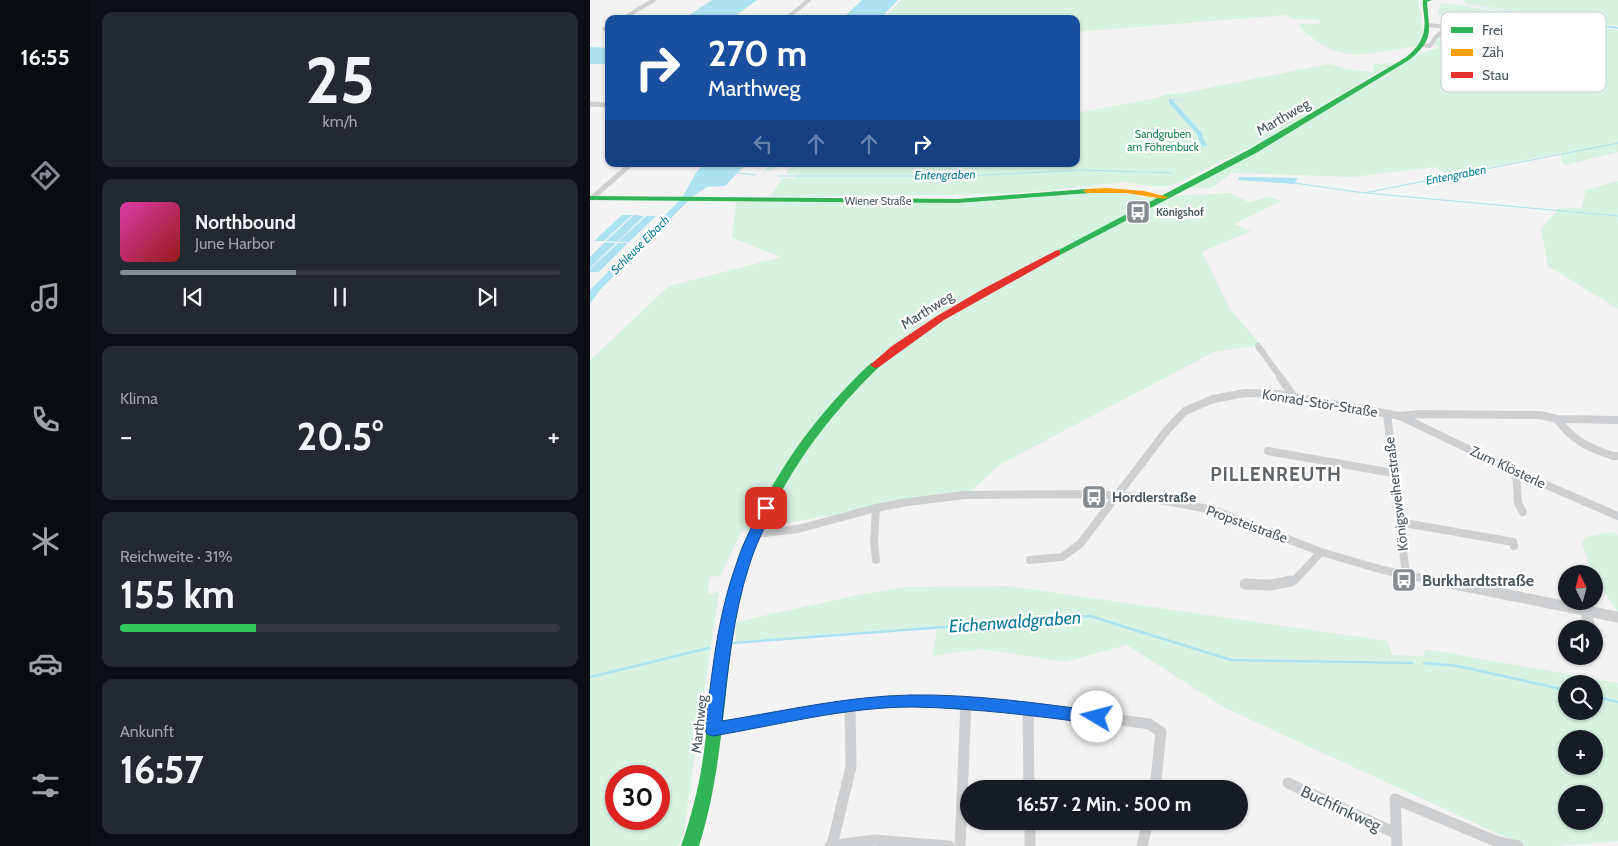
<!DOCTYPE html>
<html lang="de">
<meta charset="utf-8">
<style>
:root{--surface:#171b24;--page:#242831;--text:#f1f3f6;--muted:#9ea1a6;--line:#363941;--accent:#858d93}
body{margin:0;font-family:Cabin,sans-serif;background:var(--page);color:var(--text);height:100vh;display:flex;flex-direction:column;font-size:19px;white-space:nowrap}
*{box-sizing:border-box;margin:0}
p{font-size:16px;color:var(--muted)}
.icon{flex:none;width:28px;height:28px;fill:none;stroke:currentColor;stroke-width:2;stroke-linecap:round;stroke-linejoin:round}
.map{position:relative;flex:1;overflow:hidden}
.sheet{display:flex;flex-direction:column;gap:12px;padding:12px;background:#0d0f14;width:500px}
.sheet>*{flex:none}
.banner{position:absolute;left:15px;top:15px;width:475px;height:152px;border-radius:10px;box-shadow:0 1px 4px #0004;background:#1a4fa0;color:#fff;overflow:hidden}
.needle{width:32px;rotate:354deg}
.tools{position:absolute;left:968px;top:565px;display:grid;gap:10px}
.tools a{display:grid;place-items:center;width:45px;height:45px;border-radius:50%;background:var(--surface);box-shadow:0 1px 4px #0004;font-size:25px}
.speed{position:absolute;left:15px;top:765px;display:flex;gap:10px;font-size:25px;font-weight:700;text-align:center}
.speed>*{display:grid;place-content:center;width:65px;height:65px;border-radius:50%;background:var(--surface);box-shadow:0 1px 4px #0004;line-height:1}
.speed .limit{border:8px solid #d22;background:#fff;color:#111}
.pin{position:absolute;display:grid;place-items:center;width:42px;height:42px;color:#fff;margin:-21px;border-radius:10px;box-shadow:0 2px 8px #0006}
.me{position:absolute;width:55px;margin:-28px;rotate:278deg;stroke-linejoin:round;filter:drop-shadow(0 0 4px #0008)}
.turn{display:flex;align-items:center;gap:18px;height:105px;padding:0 20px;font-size:22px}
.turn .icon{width:65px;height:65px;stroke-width:2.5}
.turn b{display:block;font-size:35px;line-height:42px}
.lanes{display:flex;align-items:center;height:48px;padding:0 20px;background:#0003;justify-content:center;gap:25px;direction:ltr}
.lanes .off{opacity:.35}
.big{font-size:38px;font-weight:700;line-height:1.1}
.sheet .widget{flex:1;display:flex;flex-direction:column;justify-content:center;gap:8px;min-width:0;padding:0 18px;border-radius:10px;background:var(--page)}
.sheet .dial{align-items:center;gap:0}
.dial b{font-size:65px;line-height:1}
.song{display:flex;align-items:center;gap:15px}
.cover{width:60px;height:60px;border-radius:8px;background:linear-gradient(135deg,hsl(320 70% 55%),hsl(0 70% 35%))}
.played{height:5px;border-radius:2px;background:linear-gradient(90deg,var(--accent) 40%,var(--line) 40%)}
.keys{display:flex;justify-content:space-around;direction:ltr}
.heat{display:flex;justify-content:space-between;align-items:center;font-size:28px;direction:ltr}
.charge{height:8px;border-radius:4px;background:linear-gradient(90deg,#34c759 31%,var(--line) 0)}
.trip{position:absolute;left:370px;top:780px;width:288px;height:50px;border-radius:25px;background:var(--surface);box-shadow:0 1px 4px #0004;font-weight:700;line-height:50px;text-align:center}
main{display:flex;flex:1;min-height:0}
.dock{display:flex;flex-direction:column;width:90px;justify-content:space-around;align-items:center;background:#090b0e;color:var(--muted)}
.dock .icon{width:35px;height:35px}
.dock .active{color:var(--accent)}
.dock b{font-size:22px;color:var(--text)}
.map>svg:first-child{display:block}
.green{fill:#d8f2e2;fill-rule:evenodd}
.water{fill:#ade2f0}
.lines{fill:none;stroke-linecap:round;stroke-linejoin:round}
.stream-far1{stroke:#ade2f0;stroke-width:1}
.stream{stroke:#ade2f0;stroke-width:2.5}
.street-far4{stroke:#cdcfd1;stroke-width:4}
.street-far3{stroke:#cdcfd1;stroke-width:5}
.street-far2{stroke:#cdcfd1;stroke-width:6}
.street-far1{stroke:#cdcfd1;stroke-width:8}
.street{stroke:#cdcfd1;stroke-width:11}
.fast{fill:#30b455;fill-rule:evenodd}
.slow{fill:#ff9f0a;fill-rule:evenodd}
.jam{fill:#e5322d;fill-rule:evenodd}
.route{fill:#1a73e8;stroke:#114b97}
.labels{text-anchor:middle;stroke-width:4.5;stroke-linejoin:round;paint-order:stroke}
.far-park-label{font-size:11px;fill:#16854d;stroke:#fff}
.far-street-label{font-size:11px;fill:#495660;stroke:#fff}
.far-poi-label{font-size:11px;font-weight:bold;fill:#495660;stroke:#fff;text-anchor:start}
.far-water-label{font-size:12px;font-style:italic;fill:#0b7d9b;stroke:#fff}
.street-label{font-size:14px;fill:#495660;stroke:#fff}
.poi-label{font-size:14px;font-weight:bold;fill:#495660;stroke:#fff;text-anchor:start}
.near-poi-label{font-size:16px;font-weight:bold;fill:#495660;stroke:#fff;text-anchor:start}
.near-street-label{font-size:16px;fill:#495660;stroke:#fff}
.near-water-label{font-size:18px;font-style:italic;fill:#0b7d9b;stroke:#fff}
.district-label{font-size:19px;font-weight:bold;letter-spacing:1px;fill:#5e6367;stroke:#fff}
.key{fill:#fff;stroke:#c8cccf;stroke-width:1}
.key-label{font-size:14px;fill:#495660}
</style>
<main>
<nav class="dock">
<b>16:55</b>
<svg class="icon active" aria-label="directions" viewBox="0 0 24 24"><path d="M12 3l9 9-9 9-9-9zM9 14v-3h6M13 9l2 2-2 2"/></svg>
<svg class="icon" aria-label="music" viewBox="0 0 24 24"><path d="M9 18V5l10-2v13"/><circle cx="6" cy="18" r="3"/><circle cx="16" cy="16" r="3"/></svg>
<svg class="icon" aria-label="phone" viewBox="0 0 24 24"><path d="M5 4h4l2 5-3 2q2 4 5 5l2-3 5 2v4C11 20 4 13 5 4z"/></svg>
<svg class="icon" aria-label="climate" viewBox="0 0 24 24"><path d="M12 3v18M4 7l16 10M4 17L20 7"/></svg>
<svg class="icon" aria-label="car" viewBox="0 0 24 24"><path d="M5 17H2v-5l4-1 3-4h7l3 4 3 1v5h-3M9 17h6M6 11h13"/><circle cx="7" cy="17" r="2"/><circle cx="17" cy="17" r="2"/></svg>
<svg class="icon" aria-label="filters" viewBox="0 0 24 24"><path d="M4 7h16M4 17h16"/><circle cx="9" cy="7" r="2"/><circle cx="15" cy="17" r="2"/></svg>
</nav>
<section class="sheet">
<div class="widget dial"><b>25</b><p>km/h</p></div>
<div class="widget">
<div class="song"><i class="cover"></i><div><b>Northbound</b><p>June Harbor</p></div></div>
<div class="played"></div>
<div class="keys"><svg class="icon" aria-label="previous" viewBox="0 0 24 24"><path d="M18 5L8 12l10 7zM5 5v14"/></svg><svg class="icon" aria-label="pause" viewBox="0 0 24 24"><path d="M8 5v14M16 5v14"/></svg><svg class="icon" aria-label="next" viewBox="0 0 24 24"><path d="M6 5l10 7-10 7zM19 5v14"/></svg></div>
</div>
<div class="widget"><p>Klima</p>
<div class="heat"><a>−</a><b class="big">20.5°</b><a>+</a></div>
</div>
<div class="widget"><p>Reichweite · 31%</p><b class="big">155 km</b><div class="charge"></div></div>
<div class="widget"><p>Ankunft</p><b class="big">16:57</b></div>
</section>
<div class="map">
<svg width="1028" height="846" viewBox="0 0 1028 846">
<rect width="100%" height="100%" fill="#f4f3f3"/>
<!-- green -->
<g class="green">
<path d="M311,0h517l6,37 -6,9c-49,7 -78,22 -118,-19v-3l20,-1 -2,-3 -24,-1 -8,-4 -210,17v-13h-193z"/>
<polygon points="873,0 1028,0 1028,26 877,4"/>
<polygon points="853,3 1028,30 1028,152 975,165 971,160 971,153 860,175 845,167 763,177 642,173 621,188 600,188 828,54 851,47 843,45 847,39 863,24 848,13 850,4"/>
<polygon points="804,63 674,140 582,186 560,186 534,182 457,191 407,194 186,197 181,196 192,178 204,179 208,175 196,174 198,169 201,168 191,166 172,174 180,164 486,164 486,113 566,98 576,94 588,94 739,64 753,67 753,69 783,72 784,64"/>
<polygon points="1028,181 1028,309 958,266 951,229 969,208 992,208 996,190"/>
<path d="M512,191l21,1 18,5 90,-4 17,9 22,-5 11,4 -47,23 17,7 -49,21 28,57 31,36 -47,7 -213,112 -30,27 -229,40 -22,45 -10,1 -2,17 11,-2 -36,244 -5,10h-88v-486l79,-74 112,-29 -49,-19 4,-36 217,1zM26,776h43v43h-43z"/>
<path d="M1024,532l4,3v77c-18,-25 -28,-40 -36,-69l4,-6z"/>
<path d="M419,586l379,55 4,14 32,1 1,-7 193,34v158l-63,5h-30l-300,-138 -98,-63 -62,17 -84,-13 -48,7 4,-28 -201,15 -1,-21 128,-28 44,-7zM976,684h28v27h-28zM976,739h28v27h-28zM976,794h28v27h-28z"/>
</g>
<!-- water -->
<g class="water">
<polygon points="122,0 167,0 141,19 93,19"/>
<polygon points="272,0 308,0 290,19 252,19"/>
<polygon points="856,2 1028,27 1028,29"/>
<polygon points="0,47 19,48 19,64 0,64"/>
<polygon points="579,99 606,101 585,100 583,101 611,132 617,146 611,146 607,134 579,103"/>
<polygon points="115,164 160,164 152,168 135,186 117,187 103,196 10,290 0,304 0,290 92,198 107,171"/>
<polygon points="649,177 708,178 704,184 648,180"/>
<polygon points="32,215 42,215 14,241 4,241"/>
<polygon points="44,215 54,216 27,242 16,241"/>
<polygon points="56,216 66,216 39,242 28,242"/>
<polygon points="15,242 26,243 0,268 0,257"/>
<polygon points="28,243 38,243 9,272 0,272 0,269"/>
</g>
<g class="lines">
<!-- stream-far1 -->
<g class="stream-far1">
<polyline points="148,173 166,175"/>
<polyline points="188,176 372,176 493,170 582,173"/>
<polyline points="704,183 774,193 1028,143"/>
<polyline points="776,193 1028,216"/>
</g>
<!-- stream -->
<g class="stream">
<polyline points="143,643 500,616 641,660 822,663"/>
<polyline points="834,663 868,666 976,690"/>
<polyline points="0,677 119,648"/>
<polyline points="1004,696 1028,702"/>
</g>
<!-- street-far4 -->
<g class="street-far4">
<polyline points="32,19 64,0"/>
<polyline points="196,19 219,0"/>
<polyline points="15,29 19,27"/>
<polyline points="833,45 840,46 845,38 857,27 838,25"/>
</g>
<!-- street-far3 -->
<g class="street-far3">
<polyline points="0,104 19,105"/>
<polyline points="2,198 41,164"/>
</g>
<!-- street-far2 -->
<polyline class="street-far2" points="668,346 691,378"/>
<!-- street-far1 -->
<g class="street-far1">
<polyline points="690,377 704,397"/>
<polyline points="797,414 816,575"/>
<polyline points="810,416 830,414 950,415 967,419 1027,420"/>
<path d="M967,419c15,21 32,29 56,37h5"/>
<polyline points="678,451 803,473"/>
<polyline points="926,472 928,503 933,512"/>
<polyline points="286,508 284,541 286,560"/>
<polyline points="809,522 923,542 924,546"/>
<polyline points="165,534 208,529 286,508 318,502 375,495 501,494 555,497 623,510 731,552 793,570 856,583"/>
<polyline points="440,560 472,557 490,544 577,430 595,411 623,399 655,393 688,394 810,416 926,472 1028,516"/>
<polyline points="698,583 705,580 731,552"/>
</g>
<!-- street -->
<g class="street">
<polyline points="850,581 1028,617"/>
<polyline points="655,584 680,585 701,581"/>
<polyline points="995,611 1001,629"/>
<polyline points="438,708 439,789"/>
<path d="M125,729c65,-12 130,-26 196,-28 80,-2 159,12 238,23l12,8 -6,57"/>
<polyline points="698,783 805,833"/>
<polyline points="440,821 440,846"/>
<polyline points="242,845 261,767 260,706"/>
<polyline points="240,846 284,840 359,846"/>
<polyline points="370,846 376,702"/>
<polyline points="552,846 558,821"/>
<polyline points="807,846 805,799 908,842 928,846"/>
</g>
<!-- fast -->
<g class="fast">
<path d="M833,0h9l-5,2c2,29 8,37 -18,58l-153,93 -196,102h-6l-1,-2 197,-104 155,-91c14,-11 22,-23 19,-42 0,-5 -2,-10 -1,-16z"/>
<polygon points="497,189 501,191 500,193 367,203 0,200 0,196 367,199"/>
<path d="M285,362l4,1 1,2 -1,2c-79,76 -132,165 -147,274 -9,70 -12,138 -33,205h-18c11,-31 19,-63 23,-95 6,-43 8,-86 17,-128 20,-102 75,-190 150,-260z"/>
</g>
<!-- slow -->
<polygon class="slow" points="517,188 554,191 578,197 574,199 536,193 497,193 493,191 497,189"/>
<!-- jam -->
<polygon class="jam" points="467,250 470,251 470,255 354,320 289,367 285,368 280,365 302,346 347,316 393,289"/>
</g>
<!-- route -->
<path class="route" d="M176,504l7,4c-8,19 -18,38 -24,58 -16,50 -21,103 -27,155 62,-10 126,-25 189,-26 62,-1 125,8 186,16l6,2 2,4 -2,5 -6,2c-61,-8 -123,-16 -185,-17 -66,0 -134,18 -199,29l-6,-2 -2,-4c7,-56 12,-112 31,-165 6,-20 16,-38 24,-57z"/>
<!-- icons -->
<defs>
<symbol id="bus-square" viewBox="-11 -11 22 22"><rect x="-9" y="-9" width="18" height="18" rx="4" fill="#858d93" stroke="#fff"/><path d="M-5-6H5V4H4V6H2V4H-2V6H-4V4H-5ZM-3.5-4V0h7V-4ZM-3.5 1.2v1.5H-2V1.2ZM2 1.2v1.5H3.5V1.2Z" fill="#fff"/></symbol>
</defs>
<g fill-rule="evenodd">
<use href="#bus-square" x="534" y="198" width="28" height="28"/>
<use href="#bus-square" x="490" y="483" width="28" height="28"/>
<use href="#bus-square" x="800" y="566" width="28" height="28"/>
</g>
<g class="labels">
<!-- far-park labels -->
<g class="far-park-label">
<text x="573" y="138">Sandgruben<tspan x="573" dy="13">am Föhrenbuck</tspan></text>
</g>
<!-- far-street labels -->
<g class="far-street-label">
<text x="288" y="205">Wiener Straße</text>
</g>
<!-- far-poi labels -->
<g class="far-poi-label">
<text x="566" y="216">Königshof</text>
</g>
<!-- far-water labels -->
<g class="far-water-label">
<text transform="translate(355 175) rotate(-1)" y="4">Entengraben</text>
<text transform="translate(866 175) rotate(-11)" y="4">Entengraben</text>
<text transform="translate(50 245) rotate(-45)" y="4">Schleuse Eibach</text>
</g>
<!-- street labels -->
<g class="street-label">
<text transform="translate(693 117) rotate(-30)" y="5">Marthweg</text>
<text transform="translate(337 310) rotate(-32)" y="5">Marthweg</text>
<text transform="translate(730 403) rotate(9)" y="5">Konrad-Stör-Straße</text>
<text transform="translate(918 467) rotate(25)" y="5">Zum Klösterle</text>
<text transform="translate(806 494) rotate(-97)" y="5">Königsweiherstraße</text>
<text transform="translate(657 524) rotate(20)" y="5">Propsteistraße</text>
<text transform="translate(109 724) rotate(-84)" y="5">Marthweg</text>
</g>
<!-- poi labels -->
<g class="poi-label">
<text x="522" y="502">Hordlerstraße</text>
</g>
<!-- near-poi labels -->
<g class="near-poi-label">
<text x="832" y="586">Burkhardtstraße</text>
</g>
<!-- near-street labels -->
<g class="near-street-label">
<text transform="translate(751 808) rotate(25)" y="6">Buchfinkweg</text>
</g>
<!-- near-water labels -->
<g class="near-water-label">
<text transform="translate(425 622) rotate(-4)" y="6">Eichenwaldgraben</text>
</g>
<!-- district labels -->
<g class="district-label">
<text x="686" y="481">PILLENREUTH</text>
</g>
</g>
<!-- legend -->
<rect x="851" y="12" width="165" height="80" rx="8" class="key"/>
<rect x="861" y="27" width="22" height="6" fill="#30b455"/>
<rect x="861" y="49" width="22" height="7" fill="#ff9f0a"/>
<rect x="861" y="72" width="22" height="6" fill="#e5322d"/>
<g class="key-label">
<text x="892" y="35">Frei</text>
<text x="892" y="57">Zäh</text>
<text x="892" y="80">Stau</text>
</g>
</svg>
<div class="tools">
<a><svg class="needle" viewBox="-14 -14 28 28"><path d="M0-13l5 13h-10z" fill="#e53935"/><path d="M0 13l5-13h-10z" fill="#9ea1a6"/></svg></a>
<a><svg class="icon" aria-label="sound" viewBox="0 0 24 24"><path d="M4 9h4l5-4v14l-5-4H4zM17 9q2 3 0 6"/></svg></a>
<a><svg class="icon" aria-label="search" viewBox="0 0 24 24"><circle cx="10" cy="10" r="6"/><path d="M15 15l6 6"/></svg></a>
<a>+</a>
<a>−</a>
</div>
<div class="speed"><div class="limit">30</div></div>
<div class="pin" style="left:176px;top:508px;background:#d93025"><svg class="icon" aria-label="arrive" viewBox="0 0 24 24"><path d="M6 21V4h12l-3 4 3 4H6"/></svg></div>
<svg class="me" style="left:507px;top:717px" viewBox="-20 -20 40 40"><circle r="19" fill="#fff"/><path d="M0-13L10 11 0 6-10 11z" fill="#1a73e8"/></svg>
<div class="trip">16:57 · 2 Min. · 500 m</div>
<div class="banner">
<div class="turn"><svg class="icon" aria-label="right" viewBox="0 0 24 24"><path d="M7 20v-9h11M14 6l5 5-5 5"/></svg><div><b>270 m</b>Marthweg</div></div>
<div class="lanes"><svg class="icon off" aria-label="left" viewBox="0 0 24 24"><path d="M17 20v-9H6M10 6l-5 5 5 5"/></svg><svg class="icon off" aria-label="ahead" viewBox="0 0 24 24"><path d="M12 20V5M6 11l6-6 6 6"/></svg><svg class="icon off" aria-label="ahead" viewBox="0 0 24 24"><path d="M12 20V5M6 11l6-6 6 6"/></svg><svg class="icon" aria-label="right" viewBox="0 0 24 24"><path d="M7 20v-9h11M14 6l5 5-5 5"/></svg></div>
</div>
</div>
</main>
